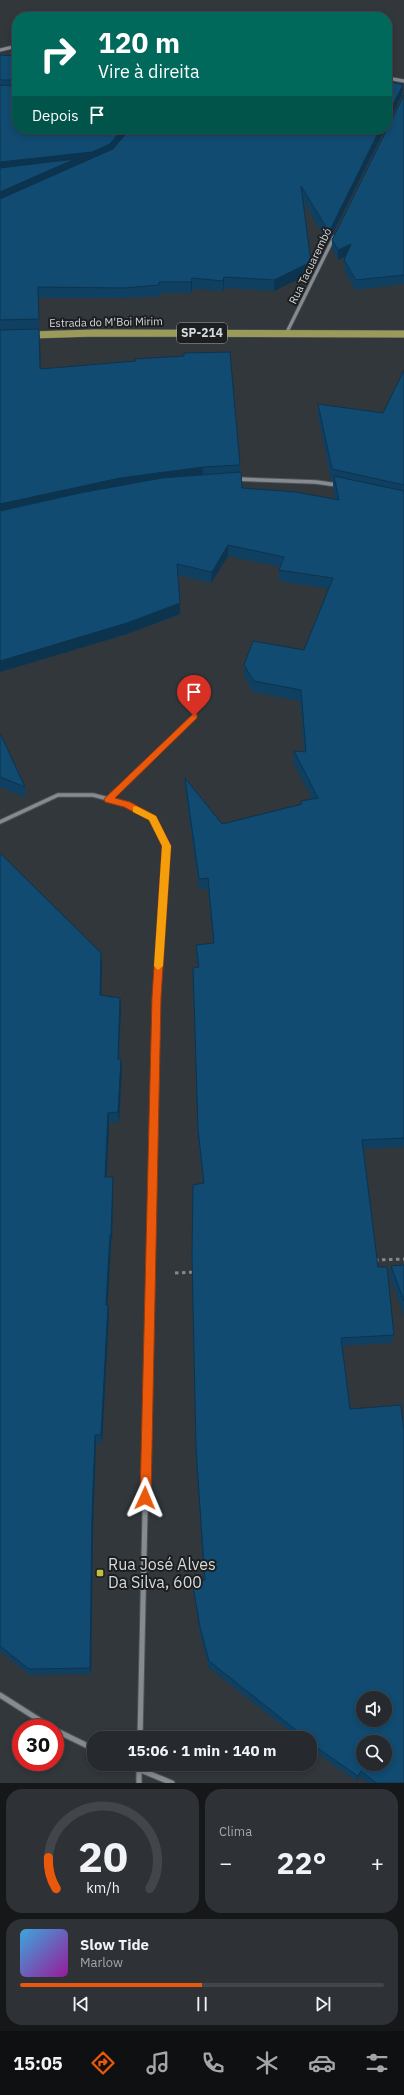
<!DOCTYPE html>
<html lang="pt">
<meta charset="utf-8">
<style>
:root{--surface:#26292d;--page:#2e3135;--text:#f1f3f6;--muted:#a4a6aa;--line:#424549;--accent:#ea580c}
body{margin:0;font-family:"IBM Plex Sans",sans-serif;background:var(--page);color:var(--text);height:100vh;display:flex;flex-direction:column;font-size:15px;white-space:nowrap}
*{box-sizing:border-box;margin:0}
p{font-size:13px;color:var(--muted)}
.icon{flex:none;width:22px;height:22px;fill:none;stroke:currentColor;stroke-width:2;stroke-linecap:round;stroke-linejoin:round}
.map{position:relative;height:1783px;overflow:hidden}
.sheet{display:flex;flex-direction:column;gap:6px;padding:6px;background:#151719;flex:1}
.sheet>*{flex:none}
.top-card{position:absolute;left:12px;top:12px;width:380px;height:122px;border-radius:16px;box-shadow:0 2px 6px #0003,0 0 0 1px var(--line);background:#00695c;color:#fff;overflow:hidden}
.buttons{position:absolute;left:356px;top:1691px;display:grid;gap:8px}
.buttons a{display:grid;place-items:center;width:36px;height:36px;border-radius:50%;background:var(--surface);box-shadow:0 2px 6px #0003,0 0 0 1px var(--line);font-size:20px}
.speed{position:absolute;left:12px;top:1719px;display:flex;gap:8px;font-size:20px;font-weight:700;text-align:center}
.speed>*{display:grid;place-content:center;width:52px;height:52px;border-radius:50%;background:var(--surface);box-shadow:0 2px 6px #0003,0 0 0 1px var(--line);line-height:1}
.speed .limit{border:6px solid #d22;background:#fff;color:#111}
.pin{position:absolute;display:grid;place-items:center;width:34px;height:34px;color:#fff;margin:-41px -17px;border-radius:50% 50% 50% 0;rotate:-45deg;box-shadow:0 0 4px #0007}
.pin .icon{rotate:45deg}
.me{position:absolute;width:44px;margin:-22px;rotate:1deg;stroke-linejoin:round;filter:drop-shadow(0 0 3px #0008)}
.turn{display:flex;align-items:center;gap:14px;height:84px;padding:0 20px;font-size:18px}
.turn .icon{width:52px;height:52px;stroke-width:2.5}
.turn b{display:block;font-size:28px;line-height:34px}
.then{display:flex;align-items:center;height:38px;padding:0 20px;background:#0003;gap:8px;font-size:15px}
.big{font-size:30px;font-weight:800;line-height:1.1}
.sheet .card{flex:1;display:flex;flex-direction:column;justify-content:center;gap:6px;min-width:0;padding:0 14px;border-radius:16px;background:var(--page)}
.sheet .dial{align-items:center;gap:0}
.dial svg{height:104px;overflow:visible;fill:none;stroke:var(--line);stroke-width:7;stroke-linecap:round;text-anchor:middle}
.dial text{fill:var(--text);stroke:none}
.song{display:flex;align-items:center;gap:12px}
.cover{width:48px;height:48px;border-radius:6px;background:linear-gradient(135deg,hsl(200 70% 55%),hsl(300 70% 35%))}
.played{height:4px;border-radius:2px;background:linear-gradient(90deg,var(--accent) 50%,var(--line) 50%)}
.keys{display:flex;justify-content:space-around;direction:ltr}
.heat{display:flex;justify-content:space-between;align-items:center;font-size:22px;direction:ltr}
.sheet .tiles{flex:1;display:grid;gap:6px;grid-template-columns:1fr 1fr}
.card:last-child{grid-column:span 2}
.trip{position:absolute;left:87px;top:1731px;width:230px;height:40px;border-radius:16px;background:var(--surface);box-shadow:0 2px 6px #0003,0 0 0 1px var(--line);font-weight:800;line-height:40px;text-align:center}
.dock{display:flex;height:64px;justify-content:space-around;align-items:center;background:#0f1012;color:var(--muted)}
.dock .icon{width:28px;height:28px}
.dock .current{color:var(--accent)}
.dock b{font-size:18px;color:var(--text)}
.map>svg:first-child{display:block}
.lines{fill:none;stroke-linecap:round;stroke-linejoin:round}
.lane-casing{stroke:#4e5357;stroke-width:5}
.street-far2-casing{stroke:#4e5357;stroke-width:4.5}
.street-far1-casing{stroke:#4e5357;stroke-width:5.5}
.street-casing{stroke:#4e5357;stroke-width:7}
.primary-casing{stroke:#4e5357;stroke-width:8}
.path{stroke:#84888c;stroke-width:3;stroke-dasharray:3.5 3.5;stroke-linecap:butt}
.lane{stroke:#858b90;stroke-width:3}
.street-far2{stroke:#858b90;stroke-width:3}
.street-far1{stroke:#858b90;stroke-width:3.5}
.street{stroke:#858b90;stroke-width:5}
.primary{stroke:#9a9b5a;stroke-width:7}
.wall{fill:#0f4061}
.shaded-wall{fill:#0c344f}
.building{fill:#114b71;stroke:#0c344f;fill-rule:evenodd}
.route{fill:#ea580c;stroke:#983908}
.slow{fill:#f59e0b}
.poi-dot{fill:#c0be41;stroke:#1c1e20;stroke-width:1.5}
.labels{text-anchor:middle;stroke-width:4;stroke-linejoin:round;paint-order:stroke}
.far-street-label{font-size:11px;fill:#d5d9db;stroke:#1c1e20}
.shield{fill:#1c1e20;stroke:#9ea1a3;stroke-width:1}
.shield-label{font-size:12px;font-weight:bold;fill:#d5d9db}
.near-poi-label{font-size:16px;fill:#d5d9db;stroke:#1c1e20;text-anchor:start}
</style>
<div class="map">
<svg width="404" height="1783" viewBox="0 0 404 1783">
<rect width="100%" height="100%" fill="#32373c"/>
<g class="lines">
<defs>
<polyline id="lane" points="108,799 194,716"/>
<g id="street-far2">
<polyline points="0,50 17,46"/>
<polyline points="387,78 404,81"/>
<polyline points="125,129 129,137"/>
<polyline points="286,334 334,237"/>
</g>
<g id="street-far1">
<polyline points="237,479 316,482 337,485"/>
<polyline points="0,822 58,795 93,795 127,804 153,818 167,846 156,1016"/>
</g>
<g id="street">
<polyline points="0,1695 52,1728"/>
<polyline points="55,1730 94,1749"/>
<polyline points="140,1738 156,1015"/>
<polyline points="126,1764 172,1783"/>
<polyline points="139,1764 139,1783"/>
</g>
<polyline id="primary" points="0,336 95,333 404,334"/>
</defs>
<!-- lane casing -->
<use href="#lane" class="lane-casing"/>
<!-- street-far2 casing -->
<use href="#street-far2" class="street-far2-casing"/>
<!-- street-far1 casing -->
<use href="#street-far1" class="street-far1-casing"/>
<!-- street casing -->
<use href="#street" class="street-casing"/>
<!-- primary casing -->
<use href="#primary" class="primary-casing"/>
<!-- path -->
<g class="path">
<polyline points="375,1260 404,1259"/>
<polyline points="175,1273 196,1272"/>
</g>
<!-- lane -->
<use href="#lane" class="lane"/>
<!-- street-far2 -->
<use href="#street-far2" class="street-far2"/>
<!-- street-far1 -->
<use href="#street-far1" class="street-far1"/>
<!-- street -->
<use href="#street" class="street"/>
<!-- primary -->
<use href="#primary" class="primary"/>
</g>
<!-- wall -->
<g class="wall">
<polygon points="0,55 17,56 17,129 125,129 125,134 129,130 128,129 385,129 328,243 303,201 311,273 274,291 224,288 223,291 192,289 191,293 160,293 160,296 125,298 39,298 39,330 40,369 240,465 240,472 242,488 335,499 333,487 333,481 331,480 318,415 318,404 383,413 404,370 404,1147 364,1149 378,1267 394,1335 392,1343 342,1346 404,1783 368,1783 359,1776 356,1781 310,1748 310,1738 298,1738 209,1668 200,1634 193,1587 192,1581 204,1580 196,1457 192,1254 203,1183 198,1139 193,978 198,967 196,955 196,945 213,943 208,889 199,889 185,788 185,778 222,824 301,804 301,801 312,799 293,762 294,751 304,752 300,701 253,692 244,676 244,665 304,650 329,589 279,581 279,570 280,567 228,556 211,583 178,575 180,603 180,614 127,634 0,672"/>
<polygon points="404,95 404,284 355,290 344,270 344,260 346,256 338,260 332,249 332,240"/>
<polygon points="0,733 25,787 26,798 0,787"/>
<polygon points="0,853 102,963 101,995 121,1008 119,1059 121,1059 122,1068 119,1122 109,1123 107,1177 113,1177 113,1186 112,1244 111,1244 107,1305 108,1305 109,1314 102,1443 96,1443 93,1524 91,1674 30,1675 0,1651"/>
<polygon points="404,1265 404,1315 389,1275 391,1266"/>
</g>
<!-- shaded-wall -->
<g class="shaded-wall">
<polygon points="403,85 402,95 387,125 387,116"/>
<polygon points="122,129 125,129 125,137 110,155 92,162 76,164 76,170 0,204 0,162"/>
<polygon points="380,129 385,129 328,243 329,232"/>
<polygon points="351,244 351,254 338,260 338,250"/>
<polygon points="311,262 311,273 274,291 274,280"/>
<polygon points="224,277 224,288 223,291 223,281"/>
<polygon points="192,278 192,289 191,293 191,282"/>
<polygon points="38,287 39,298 39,330 39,319"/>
<polygon points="39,329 40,340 41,380 40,369"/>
<polygon points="203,467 203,478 0,516 0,504 120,478"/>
<polygon points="228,545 228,556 211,583 212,572"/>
<polygon points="180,603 180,614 127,634 0,672 0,661"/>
<polygon points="101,953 102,963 101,1005 100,995"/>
<polygon points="120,998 121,1008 118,1068 118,1059"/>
<polygon points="121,1059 122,1068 119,1122 118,1112"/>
<polygon points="108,1113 109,1123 106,1186 105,1177"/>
<polygon points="113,1177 113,1186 112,1244 111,1235"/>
<polygon points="110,1235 111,1244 107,1314 106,1305"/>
<polygon points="108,1305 109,1314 102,1443 101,1435"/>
<polygon points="95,1435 96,1443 93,1524 91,1674 90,1668 92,1517"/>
<polygon points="361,1771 359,1776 356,1781 358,1776"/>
</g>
<!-- building -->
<g class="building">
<polygon points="0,55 17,56 17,81 16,80 0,80"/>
<polygon points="387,81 403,85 387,116"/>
<polygon points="0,85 16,86 17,86 17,129 122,129 110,144 92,152 0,162"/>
<polygon points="404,95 404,275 356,280 344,260 351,244 338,250 332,240"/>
<polygon points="130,129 380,129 329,232 301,186 311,262 274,280 224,277 223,281 192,278 191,282 159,282 159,285 124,288 38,287 39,319 0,320 0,199 113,149"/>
<polygon points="75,159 0,192 0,168"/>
<polygon points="39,329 40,369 136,361 135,359 184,356 184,353 230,352 240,465 203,467 120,478 0,504 0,330"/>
<polygon points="404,370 404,485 332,469 318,404 383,413"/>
<path d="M241,472l1,16 54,4 43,8 -5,-24 70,15v647l-42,2 16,127h9l7,68 -53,3 9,71 51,-4 3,27v351h-28l-15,-12 -3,5 -39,-27 -9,-8v-3h-4l-97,-77 -9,-34 -8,-46 13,-1 -9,-131 -4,-195 1,-69 11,-2 -6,-54 -5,-161 6,-1 -3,-22 18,-2 -6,-65 -9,1 -14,-101 37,46 80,-20 -1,-3 17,-3 -24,-47 12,1 -5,-62 -47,-9 -10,-16 9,-24 51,9 29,-72 -54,-8 5,-13 -56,-12 -16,27 -35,-8 3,39 -53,20 -127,38v-150l80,-18 82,-15zM363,1698h22v22h-22zM363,1742h22v22h-22z"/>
<polygon points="0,733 25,787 0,777"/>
<polygon points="0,853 101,953 100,995 120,998 118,1059 121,1059 118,1112 108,1113 105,1177 113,1177 111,1235 110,1235 106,1305 108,1305 101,1435 95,1435 92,1517 90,1668 29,1669 0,1646"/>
<polygon points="404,1265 404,1301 391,1266"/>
</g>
<!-- route -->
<polygon class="route" points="194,713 197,714 197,718 115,798 130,802 156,816 171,846 161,997 151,1498 149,1502 145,1504 141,1502 140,1498 152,997 162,846 149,820 124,807 105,802 104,799"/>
<!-- slow -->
<polygon class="slow" points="136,806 156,816 171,846 163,966 158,970 154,966 162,846 149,820 133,812 133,807"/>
<!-- markers -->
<rect class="poi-dot" x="96" y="1569" width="8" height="8" rx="2"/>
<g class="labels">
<!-- far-street labels -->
<g class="far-street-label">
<text transform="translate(310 266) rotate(-64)" y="4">Rua Tacuarembó</text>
<text transform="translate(106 322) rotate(-1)" y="4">Estrada do M'Boi Mirim</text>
</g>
<!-- shield labels -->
<rect class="shield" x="177" y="323" width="50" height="20" rx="3"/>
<g class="shield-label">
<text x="202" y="337">SP-214</text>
</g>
<!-- near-poi labels -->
<g class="near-poi-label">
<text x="108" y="1570">Rua José Alves<tspan x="108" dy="18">Da Silva, 600</tspan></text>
</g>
</g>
</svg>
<div class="buttons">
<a><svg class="icon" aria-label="sound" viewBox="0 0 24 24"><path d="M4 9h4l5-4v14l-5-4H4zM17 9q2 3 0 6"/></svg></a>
<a><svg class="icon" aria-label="search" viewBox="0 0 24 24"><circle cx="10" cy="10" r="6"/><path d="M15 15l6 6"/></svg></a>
</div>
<div class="speed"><div class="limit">30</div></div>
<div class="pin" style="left:194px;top:716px;background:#d93025"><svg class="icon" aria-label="arrive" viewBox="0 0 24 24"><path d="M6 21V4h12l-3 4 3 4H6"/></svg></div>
<svg class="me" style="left:145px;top:1498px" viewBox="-20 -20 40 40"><path d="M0-17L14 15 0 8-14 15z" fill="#ea580c" stroke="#fff" stroke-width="4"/></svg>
<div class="trip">15:06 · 1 min · 140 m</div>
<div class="top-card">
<div class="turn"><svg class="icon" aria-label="right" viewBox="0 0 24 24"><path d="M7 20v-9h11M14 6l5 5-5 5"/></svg><div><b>120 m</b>Vire à direita</div></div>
<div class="then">Depois<svg class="icon" aria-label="arrive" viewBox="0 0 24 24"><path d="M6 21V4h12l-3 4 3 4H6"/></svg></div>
</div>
</div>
<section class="sheet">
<div class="tiles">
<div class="card dial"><svg viewBox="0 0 100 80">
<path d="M14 69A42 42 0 1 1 86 69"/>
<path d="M14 69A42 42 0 0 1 8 45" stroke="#ea580c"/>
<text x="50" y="56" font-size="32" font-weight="700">20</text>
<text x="50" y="72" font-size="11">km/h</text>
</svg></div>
<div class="card"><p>Clima</p>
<div class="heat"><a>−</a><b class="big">22°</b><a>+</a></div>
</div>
<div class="card">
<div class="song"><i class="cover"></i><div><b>Slow Tide</b><p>Marlow</p></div></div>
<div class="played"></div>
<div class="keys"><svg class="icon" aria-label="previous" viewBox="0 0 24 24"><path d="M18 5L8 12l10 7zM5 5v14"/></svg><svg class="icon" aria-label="pause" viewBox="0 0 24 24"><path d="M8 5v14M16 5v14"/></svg><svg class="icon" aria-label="next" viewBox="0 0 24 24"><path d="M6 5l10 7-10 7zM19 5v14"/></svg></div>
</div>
</div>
</section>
<nav class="dock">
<b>15:05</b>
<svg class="icon current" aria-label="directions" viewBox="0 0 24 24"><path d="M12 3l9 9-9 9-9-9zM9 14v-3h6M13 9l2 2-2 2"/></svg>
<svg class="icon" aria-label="music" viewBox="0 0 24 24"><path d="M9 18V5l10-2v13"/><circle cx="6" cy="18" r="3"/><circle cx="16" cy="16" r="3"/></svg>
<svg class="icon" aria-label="phone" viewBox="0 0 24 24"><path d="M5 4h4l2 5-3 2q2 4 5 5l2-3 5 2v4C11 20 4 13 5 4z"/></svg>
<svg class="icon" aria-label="climate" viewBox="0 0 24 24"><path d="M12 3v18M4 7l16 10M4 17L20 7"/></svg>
<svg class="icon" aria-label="car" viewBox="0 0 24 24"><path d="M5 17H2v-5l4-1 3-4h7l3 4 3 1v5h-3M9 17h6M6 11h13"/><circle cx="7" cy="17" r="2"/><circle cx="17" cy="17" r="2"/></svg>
<svg class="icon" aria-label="filters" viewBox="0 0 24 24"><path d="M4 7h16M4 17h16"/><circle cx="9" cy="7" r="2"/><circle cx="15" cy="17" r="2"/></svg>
</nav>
